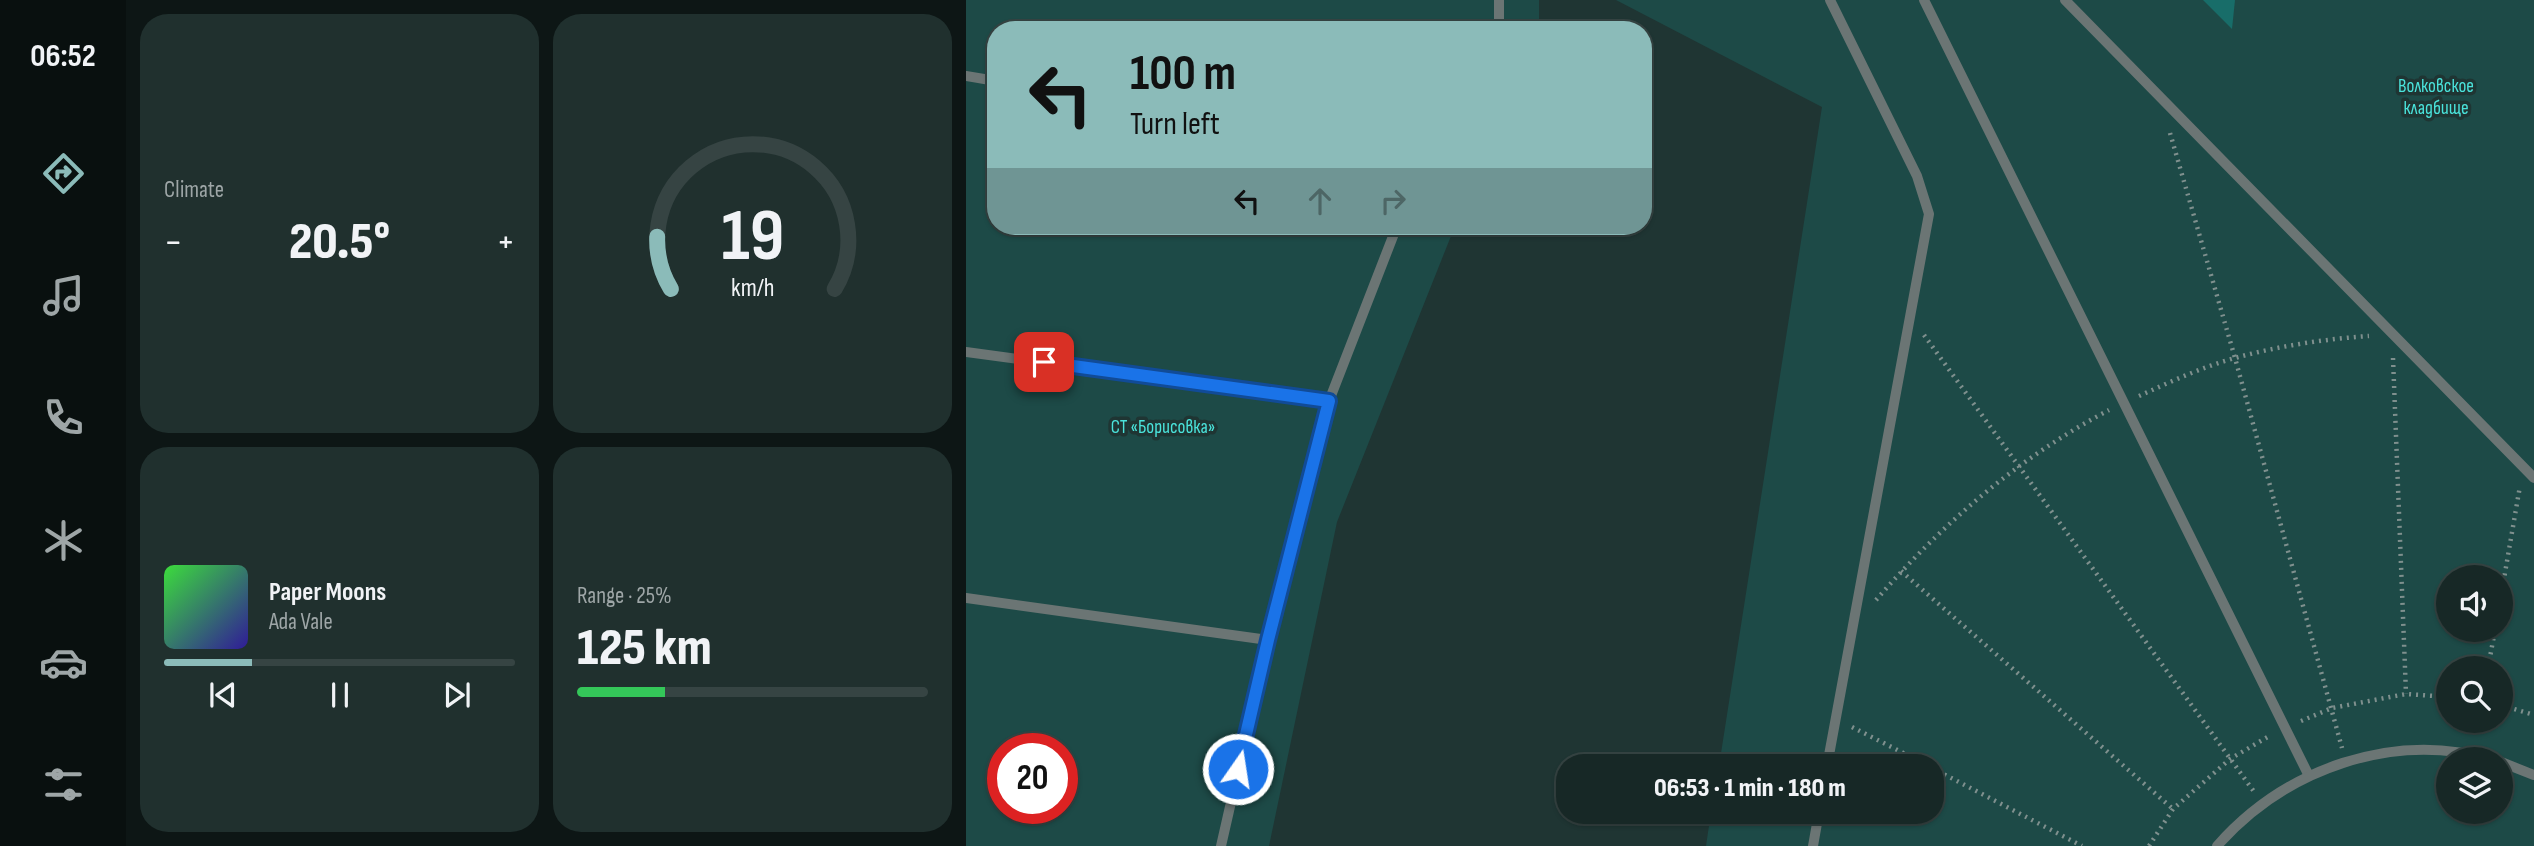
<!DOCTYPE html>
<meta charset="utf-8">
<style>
:root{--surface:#172826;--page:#20302e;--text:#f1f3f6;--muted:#9ea6a7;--line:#364443;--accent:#8bbbb9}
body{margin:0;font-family:"Sofia Sans Condensed",sans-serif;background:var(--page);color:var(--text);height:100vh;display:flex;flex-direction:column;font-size:26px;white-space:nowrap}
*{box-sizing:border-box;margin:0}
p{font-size:23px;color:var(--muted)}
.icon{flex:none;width:38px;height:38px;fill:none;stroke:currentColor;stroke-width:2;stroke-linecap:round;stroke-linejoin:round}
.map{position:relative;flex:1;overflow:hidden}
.details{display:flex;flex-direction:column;gap:14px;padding:14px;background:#0d1615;width:840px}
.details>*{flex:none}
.hud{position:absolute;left:21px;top:21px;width:665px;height:214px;border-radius:28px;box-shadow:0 2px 5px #0004,0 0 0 2px var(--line);background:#8bbbb9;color:#111;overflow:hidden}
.fabs{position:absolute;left:1470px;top:565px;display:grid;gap:14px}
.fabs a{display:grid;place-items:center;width:77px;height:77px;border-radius:50%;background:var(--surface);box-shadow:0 2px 5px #0004,0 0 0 2px var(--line);font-size:35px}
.speed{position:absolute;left:21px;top:733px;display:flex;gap:14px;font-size:35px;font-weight:700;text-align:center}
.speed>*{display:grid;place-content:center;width:91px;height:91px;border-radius:50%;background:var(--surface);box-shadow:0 2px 5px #0004,0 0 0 2px var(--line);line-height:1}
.speed .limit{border:10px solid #d22;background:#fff;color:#111}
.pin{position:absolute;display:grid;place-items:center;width:60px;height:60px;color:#fff;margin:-30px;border-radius:14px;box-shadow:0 4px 10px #0006}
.me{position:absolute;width:77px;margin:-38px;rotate:13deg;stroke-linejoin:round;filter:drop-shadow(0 0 5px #0008)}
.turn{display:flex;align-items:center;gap:24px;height:147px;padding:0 28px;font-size:32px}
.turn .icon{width:91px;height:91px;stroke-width:2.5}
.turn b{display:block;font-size:49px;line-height:60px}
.lanes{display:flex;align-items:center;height:66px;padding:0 28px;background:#0003;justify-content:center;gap:35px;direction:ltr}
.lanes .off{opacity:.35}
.big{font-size:52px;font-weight:800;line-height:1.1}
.details .widget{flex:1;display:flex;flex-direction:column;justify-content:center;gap:10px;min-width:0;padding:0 24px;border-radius:28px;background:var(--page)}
.details .dial{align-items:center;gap:0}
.dial svg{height:182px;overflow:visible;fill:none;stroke:var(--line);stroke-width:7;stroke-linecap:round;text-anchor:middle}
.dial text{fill:var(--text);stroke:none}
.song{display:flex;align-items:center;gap:21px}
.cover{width:84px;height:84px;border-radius:10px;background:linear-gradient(135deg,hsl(120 70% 55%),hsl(250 70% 35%))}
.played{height:7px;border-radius:4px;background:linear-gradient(90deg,var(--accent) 25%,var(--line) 25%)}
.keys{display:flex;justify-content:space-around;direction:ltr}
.heat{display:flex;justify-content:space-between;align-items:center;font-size:38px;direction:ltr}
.charge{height:10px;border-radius:5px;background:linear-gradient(90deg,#34c759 25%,var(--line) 0)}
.details .tiles{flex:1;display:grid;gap:14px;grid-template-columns:repeat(2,1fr)}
.trip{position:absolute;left:590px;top:754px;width:388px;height:70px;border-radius:28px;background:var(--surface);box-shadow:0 2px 5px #0004,0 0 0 2px var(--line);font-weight:800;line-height:70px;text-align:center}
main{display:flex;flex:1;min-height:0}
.tab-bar{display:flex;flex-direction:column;width:126px;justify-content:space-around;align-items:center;background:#09100f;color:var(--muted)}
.tab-bar .icon{width:49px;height:49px}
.tab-bar .selected{color:var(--accent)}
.tab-bar b{font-size:32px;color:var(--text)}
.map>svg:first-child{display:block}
.green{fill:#1d4a47;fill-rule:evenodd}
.forest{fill:#186d69}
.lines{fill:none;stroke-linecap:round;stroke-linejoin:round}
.path{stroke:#7f908e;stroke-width:4.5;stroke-dasharray:2 5;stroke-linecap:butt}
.service{stroke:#6b7574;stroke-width:10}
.route-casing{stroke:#114b97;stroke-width:18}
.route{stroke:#1a73e8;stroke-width:12}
.labels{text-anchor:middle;stroke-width:7;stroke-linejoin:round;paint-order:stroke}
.park-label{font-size:19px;fill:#4ae3db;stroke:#1f3533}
</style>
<main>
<nav class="tab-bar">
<b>06:52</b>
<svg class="icon selected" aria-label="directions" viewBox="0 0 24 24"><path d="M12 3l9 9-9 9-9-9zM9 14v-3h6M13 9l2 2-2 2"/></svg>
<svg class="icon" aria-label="music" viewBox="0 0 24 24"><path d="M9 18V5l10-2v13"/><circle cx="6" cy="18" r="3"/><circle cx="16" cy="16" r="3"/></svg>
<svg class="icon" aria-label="phone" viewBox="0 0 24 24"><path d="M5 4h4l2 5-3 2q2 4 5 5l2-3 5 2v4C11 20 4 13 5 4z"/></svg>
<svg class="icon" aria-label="climate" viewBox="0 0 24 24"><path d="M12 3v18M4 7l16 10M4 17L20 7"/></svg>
<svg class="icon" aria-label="car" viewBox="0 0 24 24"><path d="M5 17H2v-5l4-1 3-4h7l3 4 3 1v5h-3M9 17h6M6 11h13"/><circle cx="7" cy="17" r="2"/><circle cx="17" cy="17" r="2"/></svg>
<svg class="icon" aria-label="filters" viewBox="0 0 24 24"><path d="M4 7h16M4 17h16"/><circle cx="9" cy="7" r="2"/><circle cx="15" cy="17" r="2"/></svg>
</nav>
<section class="details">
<div class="tiles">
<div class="widget"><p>Climate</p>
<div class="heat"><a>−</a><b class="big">20.5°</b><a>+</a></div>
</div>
<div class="widget dial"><svg viewBox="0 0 100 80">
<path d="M14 69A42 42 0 1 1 86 69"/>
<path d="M14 69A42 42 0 0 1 8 46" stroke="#8bbbb9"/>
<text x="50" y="56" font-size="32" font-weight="700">19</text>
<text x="50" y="72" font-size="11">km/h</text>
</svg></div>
<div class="widget">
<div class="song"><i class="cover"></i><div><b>Paper Moons</b><p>Ada Vale</p></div></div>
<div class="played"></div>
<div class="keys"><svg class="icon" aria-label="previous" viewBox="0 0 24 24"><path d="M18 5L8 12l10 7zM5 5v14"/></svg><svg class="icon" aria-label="pause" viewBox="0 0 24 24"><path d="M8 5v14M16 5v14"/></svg><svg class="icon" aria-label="next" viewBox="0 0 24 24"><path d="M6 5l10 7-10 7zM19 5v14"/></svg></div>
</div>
<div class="widget"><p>Range · 25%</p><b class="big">125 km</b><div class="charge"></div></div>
</div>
</section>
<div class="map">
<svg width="1568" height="846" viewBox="0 0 1568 846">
<rect width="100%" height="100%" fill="#1f3533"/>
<!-- green -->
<g class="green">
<path d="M0,0h573v30h-543v196h459l-118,296 -68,324h-303zM37,749h59v59h-59z"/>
<path d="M650,0h918v846h-828l5,-34h221v-46h-213l103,-659zM1482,578h53v52h-53zM1482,668h53v53h-53zM1482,760h53v52h-53z"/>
</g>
<!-- forest -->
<polygon class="forest" points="1237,0 1269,0 1266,29"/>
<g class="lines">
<!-- path -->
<g class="path">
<polyline points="1204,133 1269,358 1376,748"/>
<polyline points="958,335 1289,793"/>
<polyline points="1427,358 1440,694"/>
<path d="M1173,396c31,-14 63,-29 96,-38 43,-12 90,-19 134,-22"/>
<polyline points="935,571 1207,809"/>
<polyline points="1535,596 1554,486"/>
<path d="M910,600c67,-77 142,-142 233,-190"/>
<polyline points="1522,668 1529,630"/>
<polyline points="1535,705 1568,715"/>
<polyline points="1335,721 1366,708 1440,694 1482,697"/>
<polyline points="886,727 963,766"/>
<polyline points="966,768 1116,846"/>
<polyline points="1183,846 1207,809 1264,759 1305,735"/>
</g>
<!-- service -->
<g class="service">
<polyline points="958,0 1343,776"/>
<polyline points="1099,0 1568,478"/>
<polyline points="533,30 533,0"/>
<polyline points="0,76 30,81"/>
<polyline points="0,352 363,401"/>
<polyline points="0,598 302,640"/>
<polyline points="1535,762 1568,775"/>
<polyline points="861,766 963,214 951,176 864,0"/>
<polyline points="255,846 302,640 363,401 431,226"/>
<polyline points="847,846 853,812"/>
<path d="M1251,846c68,-77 176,-116 277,-86"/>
</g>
</g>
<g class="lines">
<defs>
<polyline id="route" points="78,362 363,401 302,640 272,769"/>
</defs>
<!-- route casing -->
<use href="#route" class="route-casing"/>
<!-- route -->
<use href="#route" class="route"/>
</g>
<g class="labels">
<!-- park labels -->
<g class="park-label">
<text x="1470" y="92">Волковское<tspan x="1470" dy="22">кладбище</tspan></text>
<text x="197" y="433">СТ «Борисовка»</text>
</g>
</g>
</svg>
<div class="fabs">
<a><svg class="icon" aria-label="sound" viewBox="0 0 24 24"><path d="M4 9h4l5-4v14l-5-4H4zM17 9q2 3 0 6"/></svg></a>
<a><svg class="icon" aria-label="search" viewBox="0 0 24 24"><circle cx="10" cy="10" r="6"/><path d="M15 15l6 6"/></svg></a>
<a><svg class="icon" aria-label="layers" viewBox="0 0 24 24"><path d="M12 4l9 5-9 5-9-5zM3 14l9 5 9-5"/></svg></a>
</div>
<div class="speed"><div class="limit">20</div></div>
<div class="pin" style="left:78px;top:362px;background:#d93025"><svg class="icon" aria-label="arrive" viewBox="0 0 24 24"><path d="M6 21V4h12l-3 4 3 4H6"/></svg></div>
<svg class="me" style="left:272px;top:769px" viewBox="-20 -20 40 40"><circle r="17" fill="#1a73e8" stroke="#fff" stroke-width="3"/><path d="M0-11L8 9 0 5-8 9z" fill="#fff"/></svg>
<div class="trip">06:53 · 1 min · 180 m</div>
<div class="hud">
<div class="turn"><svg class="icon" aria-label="left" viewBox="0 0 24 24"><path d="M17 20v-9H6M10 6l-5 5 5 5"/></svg><div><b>100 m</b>Turn left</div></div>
<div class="lanes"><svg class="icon" aria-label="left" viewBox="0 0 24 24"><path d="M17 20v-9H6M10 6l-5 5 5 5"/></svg><svg class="icon off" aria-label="ahead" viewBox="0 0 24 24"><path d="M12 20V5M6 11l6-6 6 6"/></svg><svg class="icon off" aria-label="right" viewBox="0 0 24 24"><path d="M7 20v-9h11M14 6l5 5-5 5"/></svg></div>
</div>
</div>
</main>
